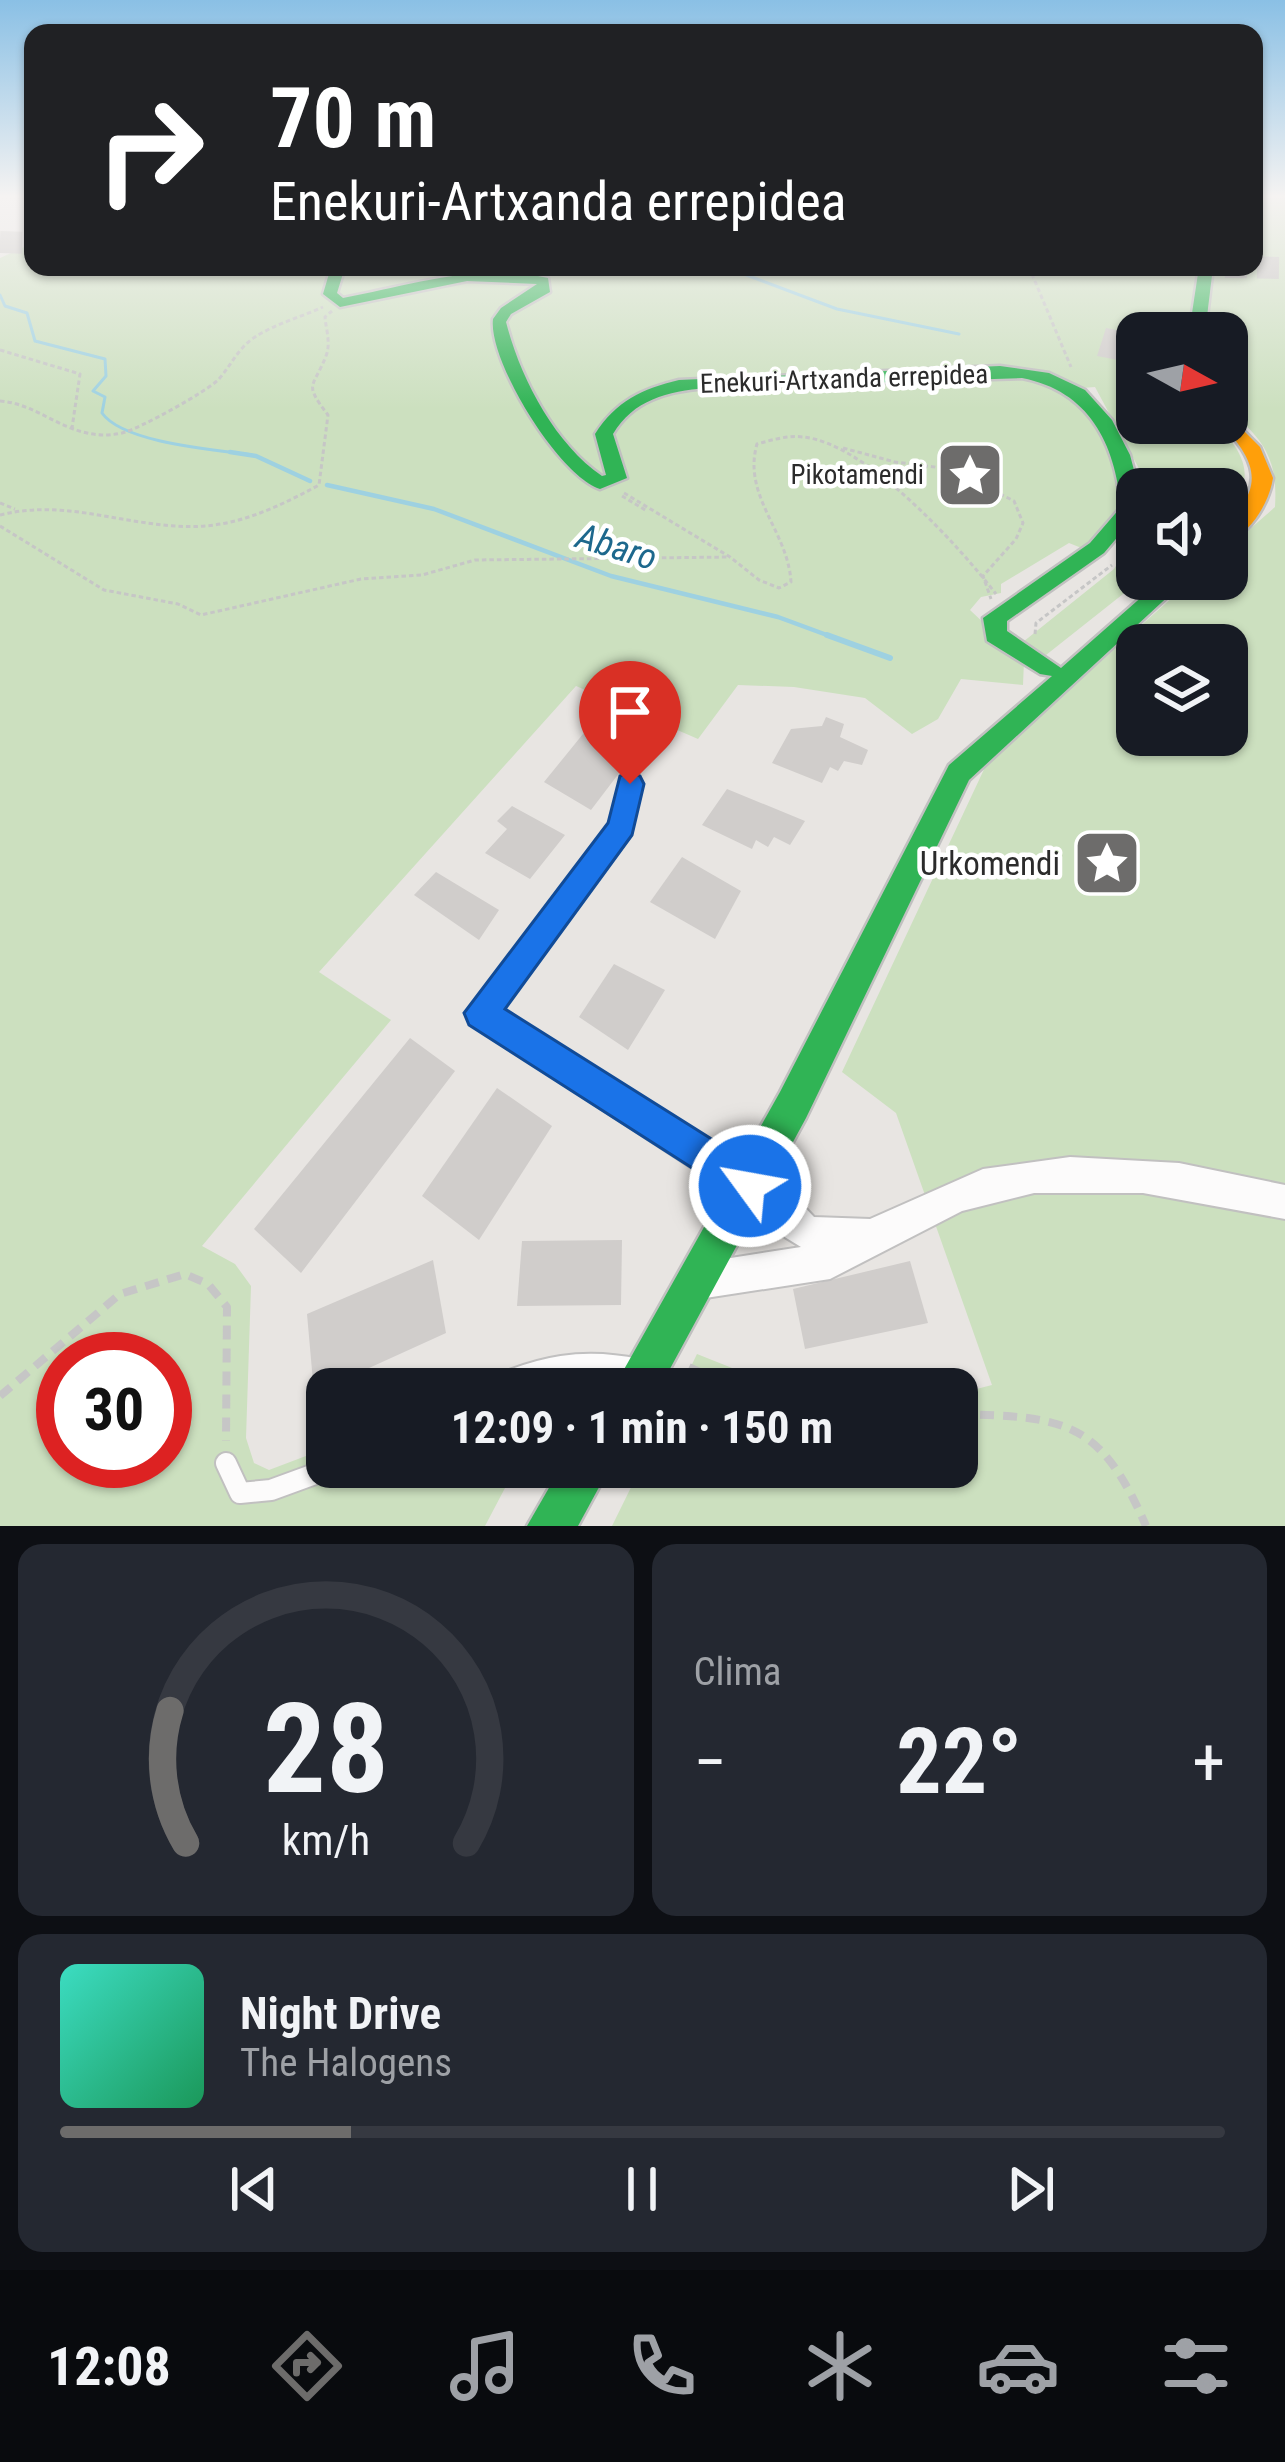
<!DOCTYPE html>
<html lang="es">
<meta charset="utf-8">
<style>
:root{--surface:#171b24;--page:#242831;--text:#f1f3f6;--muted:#9ea1a6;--line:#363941;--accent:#6d6c6b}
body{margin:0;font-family:"Roboto Condensed",sans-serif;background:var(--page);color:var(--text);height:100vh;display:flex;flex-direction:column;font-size:45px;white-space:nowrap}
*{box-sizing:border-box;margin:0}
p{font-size:39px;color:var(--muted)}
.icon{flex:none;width:66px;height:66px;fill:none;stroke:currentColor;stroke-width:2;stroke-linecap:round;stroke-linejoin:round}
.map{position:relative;height:1526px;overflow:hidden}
.panel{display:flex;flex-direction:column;gap:18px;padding:18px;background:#0d0f14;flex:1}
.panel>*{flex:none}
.top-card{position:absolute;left:24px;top:24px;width:1239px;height:252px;border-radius:24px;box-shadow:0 3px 9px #0004;background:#202124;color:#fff;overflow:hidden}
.needle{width:78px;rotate:98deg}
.buttons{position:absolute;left:1116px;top:312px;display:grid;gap:24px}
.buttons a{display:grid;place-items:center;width:132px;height:132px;border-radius:24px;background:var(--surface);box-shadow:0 3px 9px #0004;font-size:60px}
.speed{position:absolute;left:36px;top:1332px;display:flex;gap:24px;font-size:60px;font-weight:700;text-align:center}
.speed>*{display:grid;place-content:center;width:156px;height:156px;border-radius:50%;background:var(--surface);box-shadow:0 3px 9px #0004;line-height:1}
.speed .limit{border:18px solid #d22;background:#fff;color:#111}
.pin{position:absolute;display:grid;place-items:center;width:102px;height:102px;color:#fff;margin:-123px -51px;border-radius:50% 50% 50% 0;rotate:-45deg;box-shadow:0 0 12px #0007}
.pin .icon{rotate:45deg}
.me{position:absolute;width:132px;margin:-66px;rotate:302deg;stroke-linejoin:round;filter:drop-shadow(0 0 9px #0008)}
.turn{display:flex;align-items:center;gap:42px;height:252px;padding:0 48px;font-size:54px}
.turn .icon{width:156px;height:156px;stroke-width:2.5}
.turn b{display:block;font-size:84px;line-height:102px}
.big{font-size:90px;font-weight:700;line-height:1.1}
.panel .tile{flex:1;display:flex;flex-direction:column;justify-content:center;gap:18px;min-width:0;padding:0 42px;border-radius:24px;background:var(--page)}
.panel .dial{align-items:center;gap:0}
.dial svg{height:312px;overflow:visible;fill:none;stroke:var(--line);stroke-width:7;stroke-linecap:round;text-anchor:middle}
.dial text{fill:var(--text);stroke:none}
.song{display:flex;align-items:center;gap:36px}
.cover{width:144px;height:144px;border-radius:18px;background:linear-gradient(135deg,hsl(170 70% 55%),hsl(150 70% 35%))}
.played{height:12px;border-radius:6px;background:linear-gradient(90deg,var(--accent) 25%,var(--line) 25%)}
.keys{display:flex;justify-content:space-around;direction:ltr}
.heat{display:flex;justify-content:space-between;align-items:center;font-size:66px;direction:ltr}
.panel .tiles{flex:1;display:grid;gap:18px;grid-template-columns:1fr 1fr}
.tile:last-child{grid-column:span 2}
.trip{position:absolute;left:306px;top:1368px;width:672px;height:120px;border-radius:24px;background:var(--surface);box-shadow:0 3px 9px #0004;font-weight:700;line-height:120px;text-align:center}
.menu{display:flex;height:192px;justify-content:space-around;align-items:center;background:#090b0e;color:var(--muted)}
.menu .icon{width:84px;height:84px}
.menu .selected{color:var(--accent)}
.menu b{font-size:54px;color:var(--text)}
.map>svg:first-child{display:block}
.green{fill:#cce0bf;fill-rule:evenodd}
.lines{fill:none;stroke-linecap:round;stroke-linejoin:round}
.stream-far2{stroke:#9ed1e1;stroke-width:3}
.stream-far1{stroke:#9ed1e1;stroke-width:4.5}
.stream{stroke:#9ed1e1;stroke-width:6}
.building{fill:#d0cdcb}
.highway-tunnel{stroke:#c2c0bd;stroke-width:22;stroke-dasharray:22 10;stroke-linecap:butt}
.lane-casing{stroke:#c1c0c0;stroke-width:24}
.street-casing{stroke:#c1c0c0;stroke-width:4}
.fast-casing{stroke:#c1c0c0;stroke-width:5}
.slow-casing{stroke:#c1c0c0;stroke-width:5}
.path-far1{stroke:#c6c6c6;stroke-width:3;stroke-dasharray:4.5 3;stroke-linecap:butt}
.path{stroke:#c6c6c6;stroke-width:8;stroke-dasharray:14 9;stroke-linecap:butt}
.lane{stroke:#fcfbfb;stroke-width:20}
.street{fill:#fcfbfb;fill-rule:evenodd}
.fast{fill:#30b455;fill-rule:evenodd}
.slow{fill:#ff9f0a;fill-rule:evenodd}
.route{fill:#1a73e8;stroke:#114b97;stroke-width:3}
.labels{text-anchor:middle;stroke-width:9;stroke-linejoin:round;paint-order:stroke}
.far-street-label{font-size:27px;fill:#2b2b2b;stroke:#fff}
.far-poi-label{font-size:27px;fill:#2b2b2b;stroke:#fff;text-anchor:end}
.poi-label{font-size:33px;fill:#2b2b2b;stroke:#fff;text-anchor:end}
.water-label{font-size:36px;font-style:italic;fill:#1d688d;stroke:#fff}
</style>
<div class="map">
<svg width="1285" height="1526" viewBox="0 0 1285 1526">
<rect width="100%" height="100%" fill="#e8e5e2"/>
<!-- green -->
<g class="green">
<path d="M1254,195h31v1331h-673l29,-59h316v-73l35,-9 -96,-272 -54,-41 145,-309 206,-184h34v-30l48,-42c3,-48 -11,-68 -48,-98v-76h-90v90h79c27,29 43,55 11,87v-21h-77l-55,-102 -27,2c31,26 46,77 56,116l-40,44 -15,-6 -68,41v9l-20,4 -11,13 54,51 -1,24 -62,-6 -23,40 -26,15 -47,-36 -71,-11 -56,-2 -40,54 -122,-53 -257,286 72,48 -189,226 33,18 16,22 -5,152 8,25 15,7 58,-22v19h189l-31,59h-485v-1268l33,-15v24h1221zM1137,645h90v90h-90zM63,1359h102v102h-102z"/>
<polygon points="1137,532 1137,579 1142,579 1046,655 1023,642 1114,569"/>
<polygon points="697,1354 785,1389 680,1389"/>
</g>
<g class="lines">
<!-- stream-far2 -->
<g class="stream-far2">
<polyline points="725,267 837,309 959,334"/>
<path d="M0,295l5,11 22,7 8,28 70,18 1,17 -13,15 12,6 -3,16c21,30 114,37 150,42"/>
</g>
<!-- stream-far1 -->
<g class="stream-far1">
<polyline points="230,452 256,456 310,481"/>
<polyline points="327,485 434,509 611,576 778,617 835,638"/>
</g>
<!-- stream -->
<polyline class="stream" points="827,635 890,658"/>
</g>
<!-- building -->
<g class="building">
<polygon points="1106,328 1127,332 1118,360 1097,356"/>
<polygon points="826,717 844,724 840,737 868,750 862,765 844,761 838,771 830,767 822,783 772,763 791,729 822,726"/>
<polygon points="596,718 645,739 591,810 544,782"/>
<polygon points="727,789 805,821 790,845 774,837 768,847 756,840 752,849 702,825"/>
<polygon points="512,806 565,835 530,879 485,853 507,829 497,821"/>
<polygon points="682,857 741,891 715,939 650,902"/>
<polygon points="436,872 499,910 479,940 414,895"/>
<polygon points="614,964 665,990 628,1050 579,1017"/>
<polygon points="410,1038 455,1071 301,1273 254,1229"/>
<polygon points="497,1088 552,1126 479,1240 422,1196"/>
<polygon points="622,1240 621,1305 517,1306 522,1241"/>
<polygon points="433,1260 446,1333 314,1393 307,1314"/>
<polygon points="910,1261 928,1323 805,1349 793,1289"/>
</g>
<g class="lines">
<!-- highway-tunnel -->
<g class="highway-tunnel">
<polyline points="0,242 33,243"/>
<polyline points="1225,267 1285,268"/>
</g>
<defs>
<g id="lane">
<path d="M489,1389c51,-23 94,-32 149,-20"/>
<polyline points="226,1463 240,1493 271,1490 334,1467"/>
</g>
<polygon id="street" points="630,774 639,777 642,784 631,835 502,1009 744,1163 748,1154 760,1149 772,1154 791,1193 814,1217 870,1219 983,1169 1070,1157 1179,1163 1285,1185 1285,1219 1143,1193 1034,1193 962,1211 830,1279 699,1299 686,1294 681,1281 686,1268 699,1263 801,1247 775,1231 757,1200 750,1203 738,1198 470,1023 466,1013 610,823 621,777"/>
<g id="fast">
<path d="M331,267h14l-8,26 6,5c70,-13 134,-36 205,-20l2,14 -39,22 -5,8c14,55 48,121 96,154l4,-1 -11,-41c21,-33 47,-45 84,-54l321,-14 49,7 36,17 27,30 18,35 9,34 -2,25 -33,39 -97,68v10l54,37 101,-89h25l-218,201 -163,338 -147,271h-46l167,-297 169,-327 103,-89 -12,-2 -53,-33 -4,-23 107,-75 31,-36c-6,-64 -32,-116 -99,-129l-316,10c-38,3 -73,12 -93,46l14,44 -27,11c-41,-13 -112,-128 -107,-170l8,-11 36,-24 -70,-3 -127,26 -17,-13z"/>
<polygon points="1199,267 1213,267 1205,333 1189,333"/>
<polygon points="561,1467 610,1467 578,1526 527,1526"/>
</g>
<path id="slow" d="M1227,414l33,33 13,31c-4,25 -22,55 -46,64v-18c39,-40 28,-63 -6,-101h6z"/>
</defs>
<!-- lane casing -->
<use href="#lane" class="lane-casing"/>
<!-- street casing -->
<use href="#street" class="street-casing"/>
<!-- fast casing -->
<use href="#fast" class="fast-casing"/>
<!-- slow casing -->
<use href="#slow" class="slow-casing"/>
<!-- path-far1 -->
<g class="path-far1">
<polyline points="1029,267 1071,367"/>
<polyline points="0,350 80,374 72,428"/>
<path d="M0,401c43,3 70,43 122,32 17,-4 86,-42 97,-54 13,-15 19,-31 36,-42 20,-13 46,-20 68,-30"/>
<polyline points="843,448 895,462 950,469 1014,501 1023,523 1016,539 983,576 991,599"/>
<path d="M624,493l106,64 29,23 20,8 12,-6c-3,-51 -49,-86 -34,-138 15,-4 30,-9 46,-7 63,6 156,109 193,157"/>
<polyline points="622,496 647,511"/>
<polyline points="0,503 15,509"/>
<path d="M0,515c70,-18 135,16 205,11 40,-3 79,-22 114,-41l9,-70c-25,-33 -15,-26 -2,-59 5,-12 0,-27 -1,-39l7,-6"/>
<polyline points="0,526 104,590 178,604 201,615 361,579 422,575 475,560 730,557"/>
<polyline points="1035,634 1036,623 1112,565"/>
</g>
<!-- path -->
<g class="path">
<polyline points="689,1367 736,1389"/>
<polyline points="0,1396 120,1294 185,1274 208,1284 227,1307 226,1441"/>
<path d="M957,1414c109,3 143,6 189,112"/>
</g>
<!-- lane -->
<use href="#lane" class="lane"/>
<!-- street -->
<use href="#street" class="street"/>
<!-- fast -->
<use href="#fast" class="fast"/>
<!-- slow -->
<use href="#slow" class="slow"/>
</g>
<!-- sky -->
<linearGradient id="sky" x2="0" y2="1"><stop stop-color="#8ac0e5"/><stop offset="0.48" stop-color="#f5f3f2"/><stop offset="1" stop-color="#f5f3f2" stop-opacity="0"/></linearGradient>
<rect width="1285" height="409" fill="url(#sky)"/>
<!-- route -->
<polygon class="route" points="630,773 640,776 644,784 632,835 505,1009 764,1172 770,1186 764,1199 750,1205 469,1025 464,1013 608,823 620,776"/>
<!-- icons -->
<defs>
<symbol id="sight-square" viewBox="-11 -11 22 22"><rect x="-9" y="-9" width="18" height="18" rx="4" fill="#6d6c6b" stroke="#fff"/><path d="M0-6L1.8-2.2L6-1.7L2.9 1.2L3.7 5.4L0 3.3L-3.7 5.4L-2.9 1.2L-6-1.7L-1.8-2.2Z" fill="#fff"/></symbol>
</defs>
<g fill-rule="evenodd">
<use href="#sight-square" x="932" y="437" width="76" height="76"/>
<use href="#sight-square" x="1069" y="825" width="76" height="76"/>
</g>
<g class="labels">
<!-- far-street labels -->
<g class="far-street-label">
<text transform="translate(844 379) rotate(-2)" y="9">Enekuri-Artxanda errepidea</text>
</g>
<!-- far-poi labels -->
<g class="far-poi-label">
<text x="924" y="484">Pikotamendi</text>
</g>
<!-- poi labels -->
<g class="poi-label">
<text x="1060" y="875">Urkomendi</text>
</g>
<!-- water labels -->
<g class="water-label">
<text transform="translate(617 546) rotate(17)" y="13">Abaro</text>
</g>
</g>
</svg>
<div class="buttons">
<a><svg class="needle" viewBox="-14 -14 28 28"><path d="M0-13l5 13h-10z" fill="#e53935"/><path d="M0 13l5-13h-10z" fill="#9ea1a6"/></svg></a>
<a><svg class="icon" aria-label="sound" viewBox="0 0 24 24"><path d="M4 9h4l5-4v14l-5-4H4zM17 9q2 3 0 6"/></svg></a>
<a><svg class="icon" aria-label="layers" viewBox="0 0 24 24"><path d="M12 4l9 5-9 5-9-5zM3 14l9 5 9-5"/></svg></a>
</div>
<div class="speed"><div class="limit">30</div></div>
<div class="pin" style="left:630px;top:784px;background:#d93025"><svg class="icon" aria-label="arrive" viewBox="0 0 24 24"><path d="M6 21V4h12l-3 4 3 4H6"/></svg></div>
<svg class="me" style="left:750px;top:1186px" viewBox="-20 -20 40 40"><circle r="17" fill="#1a73e8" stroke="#fff" stroke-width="3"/><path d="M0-11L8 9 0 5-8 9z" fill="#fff"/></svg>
<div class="trip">12:09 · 1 min · 150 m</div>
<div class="top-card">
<div class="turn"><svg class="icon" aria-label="right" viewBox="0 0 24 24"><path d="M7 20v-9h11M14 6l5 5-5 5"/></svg><div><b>70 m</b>Enekuri-Artxanda errepidea</div></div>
</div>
</div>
<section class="panel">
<div class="tiles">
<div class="tile dial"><svg viewBox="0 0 100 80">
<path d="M14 69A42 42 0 1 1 86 69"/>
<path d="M14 69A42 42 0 0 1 10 35" stroke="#6d6c6b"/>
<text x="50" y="56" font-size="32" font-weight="700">28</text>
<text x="50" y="72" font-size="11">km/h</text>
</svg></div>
<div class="tile"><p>Clima</p>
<div class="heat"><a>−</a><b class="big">22°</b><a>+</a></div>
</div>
<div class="tile">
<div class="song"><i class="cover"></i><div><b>Night Drive</b><p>The Halogens</p></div></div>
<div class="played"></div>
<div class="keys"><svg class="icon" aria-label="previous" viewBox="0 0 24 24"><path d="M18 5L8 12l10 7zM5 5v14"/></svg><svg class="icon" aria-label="pause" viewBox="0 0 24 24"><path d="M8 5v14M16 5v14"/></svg><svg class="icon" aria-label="next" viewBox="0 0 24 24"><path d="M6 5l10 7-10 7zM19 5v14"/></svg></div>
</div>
</div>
</section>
<nav class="menu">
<b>12:08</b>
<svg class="icon selected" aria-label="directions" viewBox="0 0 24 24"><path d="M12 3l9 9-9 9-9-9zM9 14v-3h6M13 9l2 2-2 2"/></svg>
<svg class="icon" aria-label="music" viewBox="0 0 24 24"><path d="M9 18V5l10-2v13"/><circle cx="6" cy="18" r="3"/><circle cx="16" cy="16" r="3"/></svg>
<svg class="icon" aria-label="phone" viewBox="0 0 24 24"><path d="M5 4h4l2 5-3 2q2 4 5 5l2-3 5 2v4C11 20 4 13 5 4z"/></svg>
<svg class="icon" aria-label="climate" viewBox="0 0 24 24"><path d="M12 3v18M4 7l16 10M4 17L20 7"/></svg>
<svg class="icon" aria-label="car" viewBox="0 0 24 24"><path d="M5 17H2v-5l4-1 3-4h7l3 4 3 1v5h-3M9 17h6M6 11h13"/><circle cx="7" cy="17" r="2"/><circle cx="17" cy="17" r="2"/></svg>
<svg class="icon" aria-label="filters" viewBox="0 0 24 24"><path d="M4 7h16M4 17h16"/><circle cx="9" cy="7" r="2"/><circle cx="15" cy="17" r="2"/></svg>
</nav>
